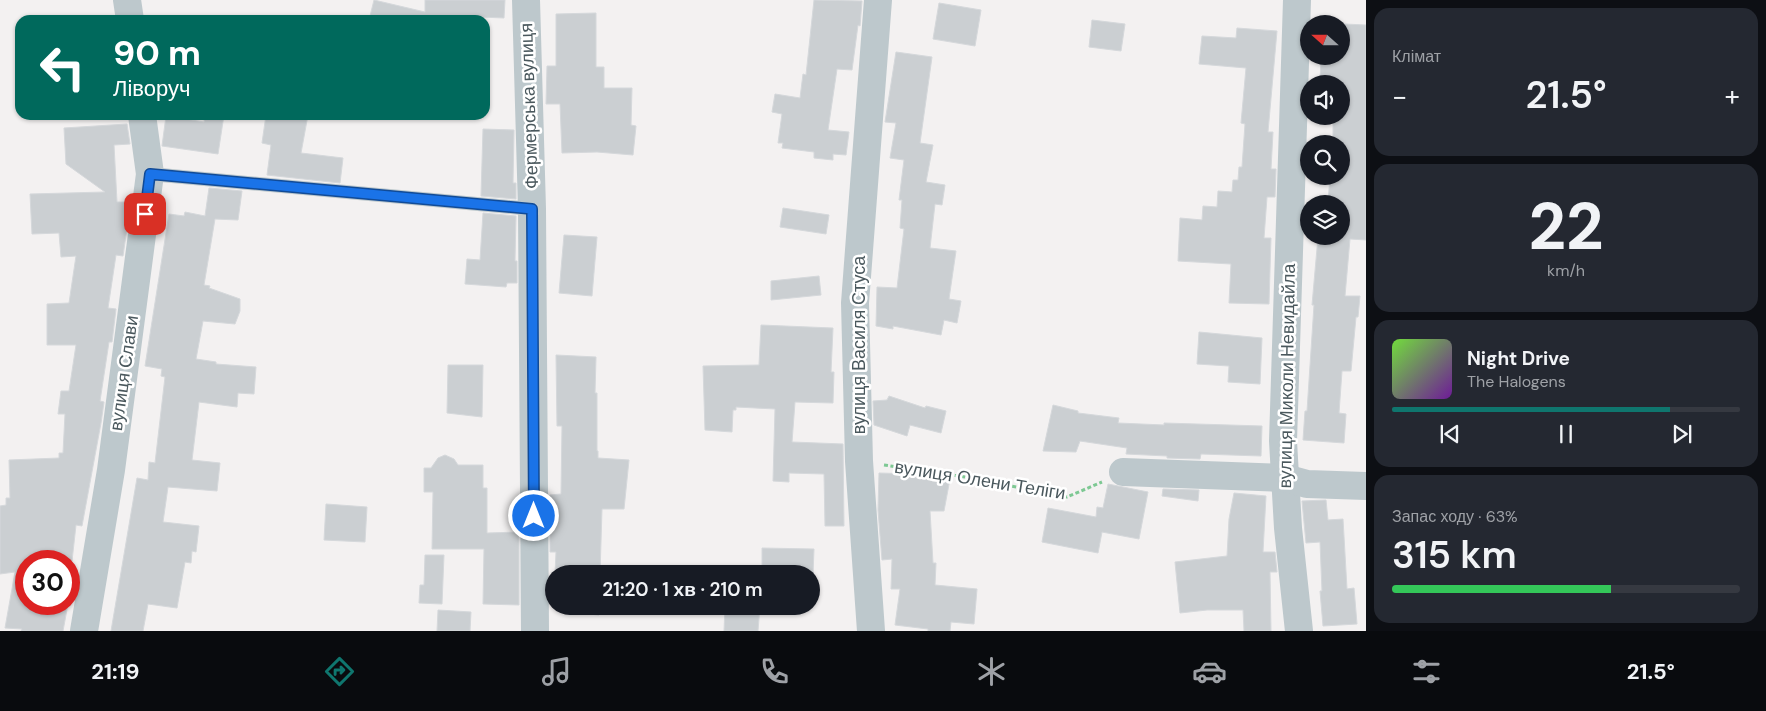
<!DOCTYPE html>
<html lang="uk">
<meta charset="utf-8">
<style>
:root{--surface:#171b24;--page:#242831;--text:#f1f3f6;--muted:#9ea1a6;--line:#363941;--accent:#0f766e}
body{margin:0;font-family:"DM Sans",sans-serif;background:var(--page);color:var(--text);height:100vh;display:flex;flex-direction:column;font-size:19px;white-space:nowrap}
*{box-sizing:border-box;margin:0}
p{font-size:16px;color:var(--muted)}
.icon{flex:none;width:28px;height:28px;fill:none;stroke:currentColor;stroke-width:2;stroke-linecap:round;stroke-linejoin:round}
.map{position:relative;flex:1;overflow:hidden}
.details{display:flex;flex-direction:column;gap:8px;padding:8px;background:#0d0f14;width:400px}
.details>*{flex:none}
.hud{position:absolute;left:15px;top:15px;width:475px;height:105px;border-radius:15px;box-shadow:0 1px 4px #0004;background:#00695c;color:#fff;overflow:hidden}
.needle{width:32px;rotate:291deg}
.tools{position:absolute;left:1300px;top:15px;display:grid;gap:10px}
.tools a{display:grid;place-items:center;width:50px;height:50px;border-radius:50%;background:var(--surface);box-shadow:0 1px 4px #0004;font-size:25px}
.speed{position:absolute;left:15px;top:550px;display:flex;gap:10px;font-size:25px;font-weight:700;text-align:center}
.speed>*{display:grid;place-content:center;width:65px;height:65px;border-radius:50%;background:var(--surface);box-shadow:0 1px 4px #0004;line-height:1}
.speed .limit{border:8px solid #d22;background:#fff;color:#111}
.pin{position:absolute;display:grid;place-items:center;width:42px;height:42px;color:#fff;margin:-21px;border-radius:10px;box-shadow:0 2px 8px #0006}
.me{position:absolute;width:55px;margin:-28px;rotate:0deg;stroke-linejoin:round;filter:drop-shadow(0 0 4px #0008)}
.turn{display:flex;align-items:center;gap:18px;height:105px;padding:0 15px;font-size:22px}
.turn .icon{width:65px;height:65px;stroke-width:2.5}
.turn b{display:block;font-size:35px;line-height:42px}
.big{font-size:38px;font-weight:600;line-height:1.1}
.details .tile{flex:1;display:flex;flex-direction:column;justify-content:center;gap:8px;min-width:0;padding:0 18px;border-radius:15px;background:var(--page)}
.details .dial{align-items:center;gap:0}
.dial b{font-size:65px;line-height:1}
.song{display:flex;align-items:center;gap:15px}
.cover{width:60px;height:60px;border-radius:8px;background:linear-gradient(135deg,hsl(100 70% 55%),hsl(280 70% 35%))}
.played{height:5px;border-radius:2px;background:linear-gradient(90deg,var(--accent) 80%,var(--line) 80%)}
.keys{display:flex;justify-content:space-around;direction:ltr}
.heat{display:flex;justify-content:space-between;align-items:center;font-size:28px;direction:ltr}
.charge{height:8px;border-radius:4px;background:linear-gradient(90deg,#34c759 63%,var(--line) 0)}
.trip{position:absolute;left:545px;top:565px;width:275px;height:50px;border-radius:25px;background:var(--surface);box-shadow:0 1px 4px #0004;font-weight:600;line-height:50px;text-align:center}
.tabs{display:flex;height:80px;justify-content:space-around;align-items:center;background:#090b0e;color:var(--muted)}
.tabs .icon{width:35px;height:35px}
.tabs .current{color:var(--accent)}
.tabs b{font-size:22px;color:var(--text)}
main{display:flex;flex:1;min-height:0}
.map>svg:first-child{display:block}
.building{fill:#cbcfd2;stroke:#d5d8db}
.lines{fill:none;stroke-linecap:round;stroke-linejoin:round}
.path{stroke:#7dc893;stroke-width:3;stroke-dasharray:4 2.5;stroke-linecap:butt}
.lane{stroke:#bdc8cc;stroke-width:14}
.street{stroke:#bdc8cc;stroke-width:28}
.route-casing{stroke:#114b97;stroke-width:12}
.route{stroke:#1a73e8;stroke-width:9}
.labels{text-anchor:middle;stroke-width:5;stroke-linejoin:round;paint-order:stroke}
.street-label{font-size:18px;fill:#4a585d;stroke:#fff}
</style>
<main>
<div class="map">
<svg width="1366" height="631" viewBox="0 0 1366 631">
<rect width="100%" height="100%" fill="#f3f1f1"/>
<!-- building -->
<g class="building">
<polygon points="374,0 425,12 425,0 505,0 504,18 459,16 458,20 369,20"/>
<polygon points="814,0 862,1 860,26 858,25 852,70 837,69 828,130 849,132 846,155 833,154 833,160 814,158 814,152 782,148 783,143 778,143 782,114 772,112 775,94 800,98 803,74 806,75"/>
<polygon points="939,3 981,10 975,46 933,39"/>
<polygon points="596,13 596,67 604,67 604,88 632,88 631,125 636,126 633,155 597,152 562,153 560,104 546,104 547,66 556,66 556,14"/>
<polygon points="1092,20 1125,24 1121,51 1089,47"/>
<polygon points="1323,23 1366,25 1366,240 1350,239 1345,296 1360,296 1358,317 1356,317 1351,371 1342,371 1339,413 1346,414 1344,443 1303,440 1305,411 1307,411 1314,305 1312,305 1318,237 1312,236 1341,236 1341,204 1315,204 1328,203 1330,176 1341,176 1341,144 1333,144 1333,116 1341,116 1341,84 1320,84 1321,56 1341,56 1341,24"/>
<polygon points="1237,28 1277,31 1268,132 1273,132 1271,169 1276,169 1275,197 1267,197 1264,238 1271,238 1269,304 1229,303 1231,264 1178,261 1180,218 1202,220 1203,206 1217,207 1218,191 1232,192 1233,180 1238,180 1239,167 1242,167 1245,124 1241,123 1246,68 1199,64 1202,36 1236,38"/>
<polygon points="896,52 932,57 920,143 933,145 926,182 945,185 942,205 935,204 930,248 956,251 949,299 961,301 957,323 944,320 941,335 893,326 893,329 876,326 877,287 897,288 904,229 900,228 902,200 899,200 904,160 890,158 896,123 885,122"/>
<polygon points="205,115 224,115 218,154 162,146 166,116 204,122"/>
<polygon points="266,115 308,115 301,153 343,158 340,183 267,175 271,145 262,143"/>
<polygon points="127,124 130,144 114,145 117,202 127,202 127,207 130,207 123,256 116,255 108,308 116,309 112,342 109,342 100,401 104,402 101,423 82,526 76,525 72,561 26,561 26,604 68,604 63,631 21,631 22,629 5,628 15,572 0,574 0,506 6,505 6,498 10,498 9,460 59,458 59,453 63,453 65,414 58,414 61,391 69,391 76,345 47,345 47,304 69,303 76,256 61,257 59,233 32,234 30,194 105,192 66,164 64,128"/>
<polygon points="483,129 514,130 513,183 516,183 516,199 481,196"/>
<polygon points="209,188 242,191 238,220 215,219 204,285 210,286 209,288 240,299 240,311 235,324 203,321 196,359 216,362 216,364 256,367 254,394 238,393 237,407 199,402 192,460 220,463 217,491 168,487 163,522 199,526 196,552 192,551 191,563 185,562 177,608 148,604 143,631 111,631 137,478 148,480 149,462 155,463 165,377 161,376 162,369 145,366 169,214 184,216 185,212 205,216"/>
<polygon points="783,208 829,215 826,234 780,227"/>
<polygon points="483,213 516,216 515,261 517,261 517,283 507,283 506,287 465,284 467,259 480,260"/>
<polygon points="564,235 597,237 592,296 559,293"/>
<polygon points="819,276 821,295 771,300 771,281"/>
<polygon points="761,325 833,328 831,372 834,372 833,403 795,402 792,442 843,444 844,526 825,526 824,474 789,473 789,482 773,481 775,409 736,407 736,410 733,410 732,432 705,430 703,366 759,365"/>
<polygon points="1199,332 1262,338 1260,384 1228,382 1229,366 1197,364"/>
<polygon points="556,355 596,357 595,393 597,393 597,451 598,451 598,458 629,460 624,509 602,509 600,574 555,574 556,552 550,552 550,495 561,494 562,426 557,426"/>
<polygon points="448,365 483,365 482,417 447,413"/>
<polygon points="889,396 925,408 926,406 946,411 941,433 910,425 907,436 874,425 873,401 887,400"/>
<polygon points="1053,405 1078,411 1078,413 1119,418 1118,423 1164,425 1164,423 1262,426 1261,456 1201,454 1200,459 1167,458 1167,456 1126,454 1127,448 1080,441 1076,452 1043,451"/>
<polygon points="445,455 454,459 458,465 483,465 483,488 487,488 487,533 519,532 519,605 483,604 484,549 432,549 433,492 424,492 424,468 431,468 438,458"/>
<polygon points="915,472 950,479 944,511 930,511 933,563 936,563 935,585 977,589 974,624 951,622 950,631 928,631 928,629 895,625 900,589 891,589 892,559 882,560 878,510 879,473 914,474"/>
<polygon points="1108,484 1148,492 1139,539 1102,532 1098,553 1042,542 1048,508 1096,517 1097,507 1103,508"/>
<polygon points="1163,489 1199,490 1198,501 1162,496"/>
<polygon points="1234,493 1266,496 1263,552 1275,552 1277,572 1270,572 1271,631 1244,631 1243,610 1207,610 1180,613 1175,562 1227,556 1229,519"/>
<polygon points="1326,500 1328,520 1343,519 1347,589 1354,588 1357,624 1323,626 1320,591 1322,591 1320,542 1306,543 1302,501"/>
<polygon points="326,504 367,507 365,542 324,540"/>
<polygon points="762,548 814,549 813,574 779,574 779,571 762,570"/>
<polygon points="425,555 444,555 442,604 419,603 420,585 424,585"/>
<polygon points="578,606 599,606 599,615 578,613"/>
<polygon points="725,606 760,606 758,631 724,631"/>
<polygon points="438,610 471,612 470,631 437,631"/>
</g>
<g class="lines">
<!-- path -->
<polyline class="path" points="884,465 965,477 1067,497 1102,482"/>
<!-- lane -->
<polyline class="lane" points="150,174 532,209"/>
<!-- street -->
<g class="street">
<polyline points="127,0 130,20"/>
<polyline points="526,0 532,209 535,631"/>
<polyline points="1297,0 1283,441 1288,528 1299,631"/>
<polyline points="1123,472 1285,478 1307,484 1366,486"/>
<polyline points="84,631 111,470 150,174 142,115"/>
<polyline points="871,631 859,461 855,303 878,0"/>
</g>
</g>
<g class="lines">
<defs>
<polyline id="route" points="145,214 150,174 532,209 534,516"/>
</defs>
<!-- route casing -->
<use href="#route" class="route-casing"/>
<!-- route -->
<use href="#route" class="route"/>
</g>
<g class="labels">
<!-- street labels -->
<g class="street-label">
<text transform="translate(529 106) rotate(-92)" y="6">Фермерська вулиця</text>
<text transform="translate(859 345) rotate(-90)" y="6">вулиця Василя Стуса</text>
<text transform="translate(124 373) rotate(-82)" y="6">вулиця Слави</text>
<text transform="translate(1287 376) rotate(-89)" y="6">вулиця Миколи Невидайла</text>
<text transform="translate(980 480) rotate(9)" y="6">вулиця Олени Теліги</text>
</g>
</g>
</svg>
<div class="tools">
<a><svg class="needle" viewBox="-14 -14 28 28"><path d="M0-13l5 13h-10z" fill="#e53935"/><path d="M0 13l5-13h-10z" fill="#9ea1a6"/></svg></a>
<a><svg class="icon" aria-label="sound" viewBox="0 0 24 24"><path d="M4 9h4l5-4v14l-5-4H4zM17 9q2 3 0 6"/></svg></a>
<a><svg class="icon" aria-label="search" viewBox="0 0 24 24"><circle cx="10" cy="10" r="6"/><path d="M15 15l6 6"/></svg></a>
<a><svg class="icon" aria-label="layers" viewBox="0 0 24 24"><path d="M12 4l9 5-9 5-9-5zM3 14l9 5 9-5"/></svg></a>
</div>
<div class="speed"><div class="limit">30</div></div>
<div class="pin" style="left:145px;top:214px;background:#d93025"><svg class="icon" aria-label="arrive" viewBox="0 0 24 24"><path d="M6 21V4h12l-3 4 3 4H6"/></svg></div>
<svg class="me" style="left:534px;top:516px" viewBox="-20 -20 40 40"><circle r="17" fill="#1a73e8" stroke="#fff" stroke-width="3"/><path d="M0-11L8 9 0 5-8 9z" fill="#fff"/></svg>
<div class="trip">21:20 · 1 хв · 210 m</div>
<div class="hud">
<div class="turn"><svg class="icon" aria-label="left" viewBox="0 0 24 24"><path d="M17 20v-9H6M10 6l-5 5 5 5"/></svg><div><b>90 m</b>Ліворуч</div></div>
</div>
</div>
<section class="details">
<div class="tile"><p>Клімат</p>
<div class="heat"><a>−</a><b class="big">21.5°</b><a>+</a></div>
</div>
<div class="tile dial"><b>22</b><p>km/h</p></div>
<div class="tile">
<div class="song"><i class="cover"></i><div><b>Night Drive</b><p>The Halogens</p></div></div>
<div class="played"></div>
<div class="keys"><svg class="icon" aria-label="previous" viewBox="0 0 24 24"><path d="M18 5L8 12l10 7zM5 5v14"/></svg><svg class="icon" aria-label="pause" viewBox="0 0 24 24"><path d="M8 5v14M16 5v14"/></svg><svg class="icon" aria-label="next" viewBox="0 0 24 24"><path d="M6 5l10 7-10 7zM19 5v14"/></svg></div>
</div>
<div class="tile"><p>Запас ходу · 63%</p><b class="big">315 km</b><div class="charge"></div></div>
</section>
</main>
<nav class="tabs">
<b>21:19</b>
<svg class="icon current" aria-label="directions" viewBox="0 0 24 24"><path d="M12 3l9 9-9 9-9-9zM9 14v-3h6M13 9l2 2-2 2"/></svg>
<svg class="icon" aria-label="music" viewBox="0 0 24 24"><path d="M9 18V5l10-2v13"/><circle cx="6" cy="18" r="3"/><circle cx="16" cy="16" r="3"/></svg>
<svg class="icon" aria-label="phone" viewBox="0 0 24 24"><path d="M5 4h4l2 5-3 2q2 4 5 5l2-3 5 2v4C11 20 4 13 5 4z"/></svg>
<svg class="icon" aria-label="climate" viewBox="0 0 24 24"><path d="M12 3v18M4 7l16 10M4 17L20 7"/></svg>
<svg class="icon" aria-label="car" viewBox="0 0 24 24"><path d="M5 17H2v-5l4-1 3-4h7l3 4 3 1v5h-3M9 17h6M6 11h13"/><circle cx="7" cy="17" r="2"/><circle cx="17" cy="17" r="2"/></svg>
<svg class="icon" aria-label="filters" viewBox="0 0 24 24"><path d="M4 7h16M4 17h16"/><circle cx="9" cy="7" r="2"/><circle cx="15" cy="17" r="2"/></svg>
<b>21.5°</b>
</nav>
